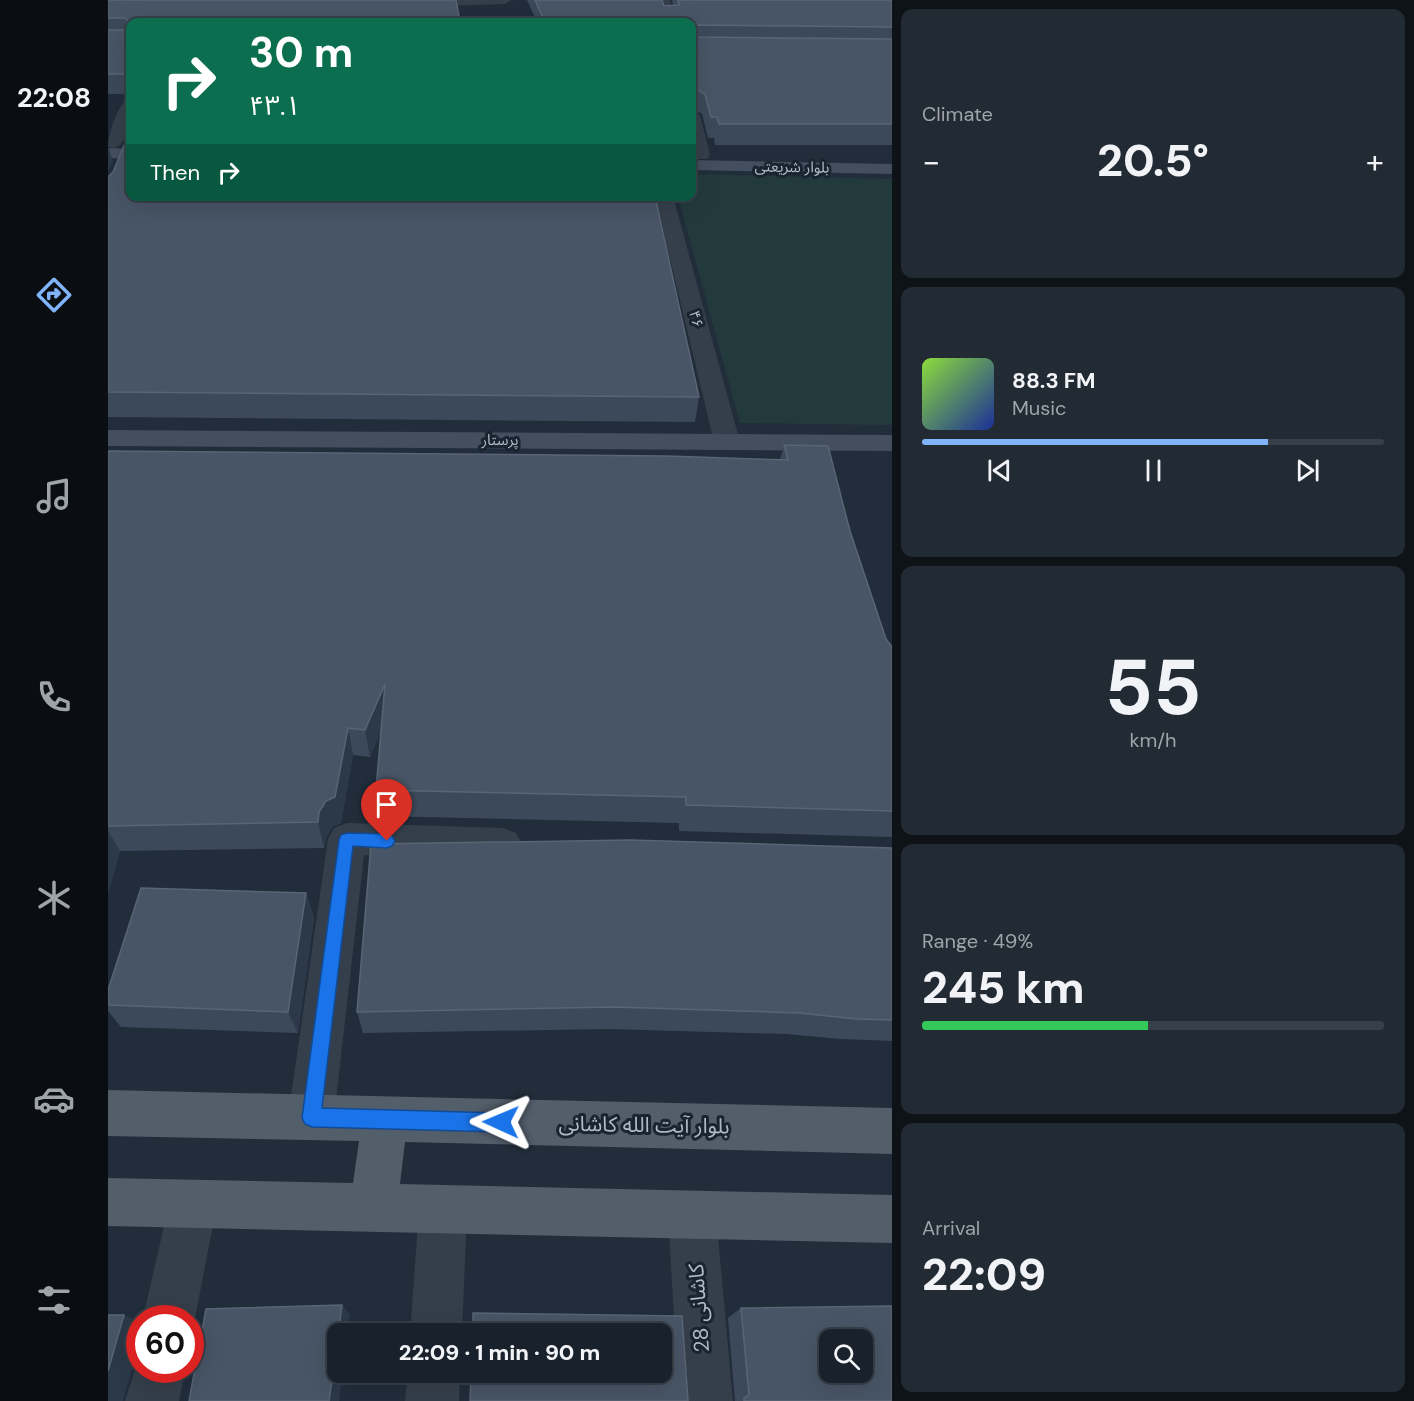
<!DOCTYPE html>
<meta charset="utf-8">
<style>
:root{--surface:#19222c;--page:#222a34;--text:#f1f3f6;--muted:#9fa4a9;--line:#373f48;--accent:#81b4fb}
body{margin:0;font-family:"DM Sans","Noto Sans Arabic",sans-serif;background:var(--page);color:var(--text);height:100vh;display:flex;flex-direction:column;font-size:22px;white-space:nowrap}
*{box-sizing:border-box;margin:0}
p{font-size:20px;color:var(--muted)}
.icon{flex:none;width:33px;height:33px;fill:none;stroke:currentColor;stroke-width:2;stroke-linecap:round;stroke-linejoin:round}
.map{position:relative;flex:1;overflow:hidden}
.panel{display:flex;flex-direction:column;gap:9px;padding:9px;background:#0e1318;width:522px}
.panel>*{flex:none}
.banner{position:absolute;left:18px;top:18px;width:570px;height:183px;border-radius:12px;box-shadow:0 6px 24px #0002,0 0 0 2px var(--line);background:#0b6e4f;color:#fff;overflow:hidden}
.controls{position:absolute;left:711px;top:1329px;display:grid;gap:12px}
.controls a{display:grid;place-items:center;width:54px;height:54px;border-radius:12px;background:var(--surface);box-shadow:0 6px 24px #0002,0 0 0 2px var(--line);font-size:30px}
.speed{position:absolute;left:18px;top:1305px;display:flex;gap:12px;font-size:30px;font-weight:700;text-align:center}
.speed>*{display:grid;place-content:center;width:78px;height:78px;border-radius:50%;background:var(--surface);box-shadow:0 6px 24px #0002,0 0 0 2px var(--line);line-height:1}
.speed .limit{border:9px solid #d22;background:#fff;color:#111}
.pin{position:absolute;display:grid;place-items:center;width:51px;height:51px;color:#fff;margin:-62px -26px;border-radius:50% 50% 50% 0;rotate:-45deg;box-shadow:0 0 6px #0007}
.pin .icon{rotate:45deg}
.me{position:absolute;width:66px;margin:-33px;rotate:271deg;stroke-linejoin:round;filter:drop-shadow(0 0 4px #0008)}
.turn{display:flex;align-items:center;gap:21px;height:126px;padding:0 24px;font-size:27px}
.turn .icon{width:78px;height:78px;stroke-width:2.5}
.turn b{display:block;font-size:42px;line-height:51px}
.then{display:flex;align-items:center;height:57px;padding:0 24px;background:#0003;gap:12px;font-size:22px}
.big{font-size:45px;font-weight:800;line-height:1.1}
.panel .widget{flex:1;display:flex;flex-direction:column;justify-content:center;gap:9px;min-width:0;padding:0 21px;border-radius:12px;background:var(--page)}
.panel .dial{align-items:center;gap:0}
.dial b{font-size:78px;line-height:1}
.song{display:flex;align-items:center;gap:18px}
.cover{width:72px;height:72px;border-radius:9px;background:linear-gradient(135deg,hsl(90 70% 55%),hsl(230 70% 35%))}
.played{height:6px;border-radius:3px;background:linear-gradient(90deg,var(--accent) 75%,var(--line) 75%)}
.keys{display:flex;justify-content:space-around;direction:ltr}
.heat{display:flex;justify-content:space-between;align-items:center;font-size:33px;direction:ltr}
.charge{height:9px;border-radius:4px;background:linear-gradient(90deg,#34c759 49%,var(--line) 0)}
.trip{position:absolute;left:219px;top:1323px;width:345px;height:60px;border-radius:12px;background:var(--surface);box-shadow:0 6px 24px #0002,0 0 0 2px var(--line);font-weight:800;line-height:60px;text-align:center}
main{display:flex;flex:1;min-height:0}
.tab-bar{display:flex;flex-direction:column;width:108px;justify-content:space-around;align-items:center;background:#0a0e12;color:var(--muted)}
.tab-bar .icon{width:42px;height:42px}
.tab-bar .selected{color:var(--accent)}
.tab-bar b{font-size:27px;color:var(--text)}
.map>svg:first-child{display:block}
.green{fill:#233a3c}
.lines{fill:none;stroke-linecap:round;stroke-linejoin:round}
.street{fill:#353f4b;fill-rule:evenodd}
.secondary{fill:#434e5e;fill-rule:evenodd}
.primary{fill:#535e6b;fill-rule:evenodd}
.wall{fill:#3c495a}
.shaded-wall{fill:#2c3949}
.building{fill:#485566;stroke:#586575;stroke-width:1.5;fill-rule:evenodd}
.route{fill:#1a73e8;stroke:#114b97;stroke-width:1.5}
.labels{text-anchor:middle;stroke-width:6;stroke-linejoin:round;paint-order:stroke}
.far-street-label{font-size:15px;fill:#b0b9c7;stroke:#1a2430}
.near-street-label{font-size:21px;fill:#b0b9c7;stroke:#1a2430}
</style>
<main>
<nav class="tab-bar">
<b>22:08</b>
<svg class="icon selected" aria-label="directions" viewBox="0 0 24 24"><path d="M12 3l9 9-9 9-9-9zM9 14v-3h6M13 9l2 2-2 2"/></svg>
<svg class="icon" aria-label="music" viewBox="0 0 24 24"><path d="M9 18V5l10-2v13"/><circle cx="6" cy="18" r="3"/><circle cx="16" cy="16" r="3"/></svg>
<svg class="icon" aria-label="phone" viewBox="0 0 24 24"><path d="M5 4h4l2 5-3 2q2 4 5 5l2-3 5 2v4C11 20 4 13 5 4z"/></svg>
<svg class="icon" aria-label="climate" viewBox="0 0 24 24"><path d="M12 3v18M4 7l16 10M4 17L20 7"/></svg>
<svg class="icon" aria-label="car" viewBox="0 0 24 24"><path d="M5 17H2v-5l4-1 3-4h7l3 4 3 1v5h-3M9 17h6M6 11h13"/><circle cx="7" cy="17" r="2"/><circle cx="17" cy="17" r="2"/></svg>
<svg class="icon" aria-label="filters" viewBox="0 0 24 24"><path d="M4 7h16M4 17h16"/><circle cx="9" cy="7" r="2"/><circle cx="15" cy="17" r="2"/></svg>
</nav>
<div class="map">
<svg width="784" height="1401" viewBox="0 0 784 1401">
<rect width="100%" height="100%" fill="#212d3b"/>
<!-- green -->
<polygon class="green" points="584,174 784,179 784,425 632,423 570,197 584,196"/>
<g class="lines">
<!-- street -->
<g class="street">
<polygon points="301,0 403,0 397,4 305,7 301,6 299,3"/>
<polygon points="550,0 562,0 567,22 555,22"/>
<path d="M22,98c1,14 1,46 -16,50l-6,-1c0,-12 10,-46 22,-49z"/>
<polygon points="584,110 592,115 602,155 599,159 587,159 584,150"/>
<polygon points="547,196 565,196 632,442 628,447 619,450 610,447 606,442"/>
<polygon points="239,823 395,828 408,833 414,844 408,855 395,860 256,855 226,1117 219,1133 203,1140 187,1133 180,1117 220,839 226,828"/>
<polygon points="85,1180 102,1187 109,1204 87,1318 82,1328 82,1318 35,1318 61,1204 68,1187"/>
<polygon points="335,1185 352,1192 359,1209 354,1334 302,1334 311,1209 318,1192"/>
<polygon points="584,1191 601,1198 608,1215 625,1401 571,1401 560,1215 567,1198"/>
<polygon points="32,1354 32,1370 77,1370 71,1401 17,1401"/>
<polygon points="300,1372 352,1372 351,1401 297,1401"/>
</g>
<!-- secondary -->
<g class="secondary">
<polygon points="0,148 22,149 22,159 0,158"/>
<polygon points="584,160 784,164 784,174 584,170"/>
<polygon points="0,430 784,435 784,451 0,446"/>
</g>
<!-- primary -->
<polygon class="primary" points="0,1090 784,1108 784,1154 297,1142 292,1184 784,1195 784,1243 0,1226 0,1178 245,1183 251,1141 0,1136"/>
</g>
<!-- wall -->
<g class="wall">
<polygon points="0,0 22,22 22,94 0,94"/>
<polygon points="419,0 554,0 556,6 565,6 564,0 784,0 784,145 607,145 606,138 600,138 594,114 585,109 584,125 584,22 429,22"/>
<polygon points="0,177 591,397 587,422 0,417"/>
<polygon points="676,445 742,531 778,639 784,647 784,837 571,831 571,823 272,816 268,790 273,731 262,757 245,755 233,823 224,827 218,838 216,848 12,851 0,893 0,451 672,460"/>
<polygon points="784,848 784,1041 733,1039 678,1034 501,1029 255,1033 249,1012"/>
<polygon points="198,893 206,918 190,1033 13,1027 0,1011 0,990"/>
<polygon points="633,1308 784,1401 627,1401 620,1318"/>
</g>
<!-- shaded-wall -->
<g class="shaded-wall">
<polygon points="0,146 5,162 0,171"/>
<polygon points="277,684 281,712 262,757 257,730"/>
<polygon points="240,728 245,755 233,823 224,827 218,838 216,848 210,822 211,812"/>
<polygon points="0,831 12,851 0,893"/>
<polygon points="198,893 206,918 190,1033 180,1012"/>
<polygon points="234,1305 242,1315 240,1334 230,1334"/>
<polygon points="16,1315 32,1323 32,1342 15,1401 0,1401 0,1371"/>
<polygon points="230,1335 230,1372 235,1372 231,1401 221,1401"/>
</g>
<!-- building -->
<g class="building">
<polygon points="0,0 348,0 352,22 22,22 22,74 0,74 0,30 17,30 20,21 17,18 0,18"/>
<polygon points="427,0 554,0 556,6 571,5 570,0 784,0 784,27 586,25 584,27 587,37 784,39 784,124 611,124 609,117 603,117 597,94 586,88 585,117 584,117 584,22 437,22"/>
<polygon points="18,141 22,141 22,196 543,196 544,201 548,201 591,397 0,392 0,177 5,172"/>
<polygon points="676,445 720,446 742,531 778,639 784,647 784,811 578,805 578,797 268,790 277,684 257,730 240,728 227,797 218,801 211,812 210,822 0,826 0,451 558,456 680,460"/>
<polygon points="522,840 784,848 784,1020 749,1019 691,1013 506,1007 249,1012 263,844"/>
<polygon points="33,888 198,893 180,1012 0,1005 0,990"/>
<polygon points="234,1305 221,1401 81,1401 98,1309"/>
<path d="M784,1306v95h-148v-3l5,-3 -8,-87zM722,1340h32v32h-32z"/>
<polygon points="365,1313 574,1316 580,1401 362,1401 363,1372 554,1372 554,1334 365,1334"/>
<polygon points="0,1315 16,1315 0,1371"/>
</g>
<!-- route -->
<polygon class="route" points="239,833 279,834 284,836 287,841 284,846 279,848 245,846 214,1108 393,1113 399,1116 402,1122 399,1129 393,1132 204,1127 197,1124 194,1118 231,840 233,835"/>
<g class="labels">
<!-- far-street labels -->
<g class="far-street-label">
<text transform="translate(684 167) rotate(1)" y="5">بلوار شریعتی</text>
<text transform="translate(588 319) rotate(76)" y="5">۴۶</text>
<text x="392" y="445">پرستار</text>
</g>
<!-- near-street labels -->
<g class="near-street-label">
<text transform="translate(536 1125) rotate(1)" y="7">بلوار آیت الله کاشانی</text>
<text transform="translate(591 1308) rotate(-94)" y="7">کاشانی 28</text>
</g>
</g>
</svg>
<div class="controls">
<a><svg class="icon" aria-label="search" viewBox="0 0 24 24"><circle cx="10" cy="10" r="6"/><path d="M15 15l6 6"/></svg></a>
</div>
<div class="speed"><div class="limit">60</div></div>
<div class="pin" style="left:279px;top:841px;background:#d93025"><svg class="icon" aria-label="arrive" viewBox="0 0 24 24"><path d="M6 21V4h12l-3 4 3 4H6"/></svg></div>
<svg class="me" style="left:393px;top:1122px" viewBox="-20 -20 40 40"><path d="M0-17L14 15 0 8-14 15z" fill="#1a73e8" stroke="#fff" stroke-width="4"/></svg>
<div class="trip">22:09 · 1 min · 90 m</div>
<div class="banner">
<div class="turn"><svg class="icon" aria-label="right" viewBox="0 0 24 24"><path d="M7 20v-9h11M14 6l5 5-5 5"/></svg><div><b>30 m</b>۴۳.۱</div></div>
<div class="then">Then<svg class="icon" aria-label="right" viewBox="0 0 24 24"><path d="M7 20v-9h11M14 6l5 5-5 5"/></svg></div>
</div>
</div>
<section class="panel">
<div class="widget"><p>Climate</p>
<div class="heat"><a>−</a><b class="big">20.5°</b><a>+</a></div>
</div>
<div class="widget">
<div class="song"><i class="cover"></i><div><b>88.3 FM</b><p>Music</p></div></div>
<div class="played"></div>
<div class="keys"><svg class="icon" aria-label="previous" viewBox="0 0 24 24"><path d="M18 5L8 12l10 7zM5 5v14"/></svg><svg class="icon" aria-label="pause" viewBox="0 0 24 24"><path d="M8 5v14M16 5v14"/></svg><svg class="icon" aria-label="next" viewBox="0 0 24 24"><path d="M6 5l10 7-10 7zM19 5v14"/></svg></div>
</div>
<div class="widget dial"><b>55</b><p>km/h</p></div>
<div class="widget"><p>Range · 49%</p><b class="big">245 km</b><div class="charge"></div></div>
<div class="widget"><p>Arrival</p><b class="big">22:09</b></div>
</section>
</main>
